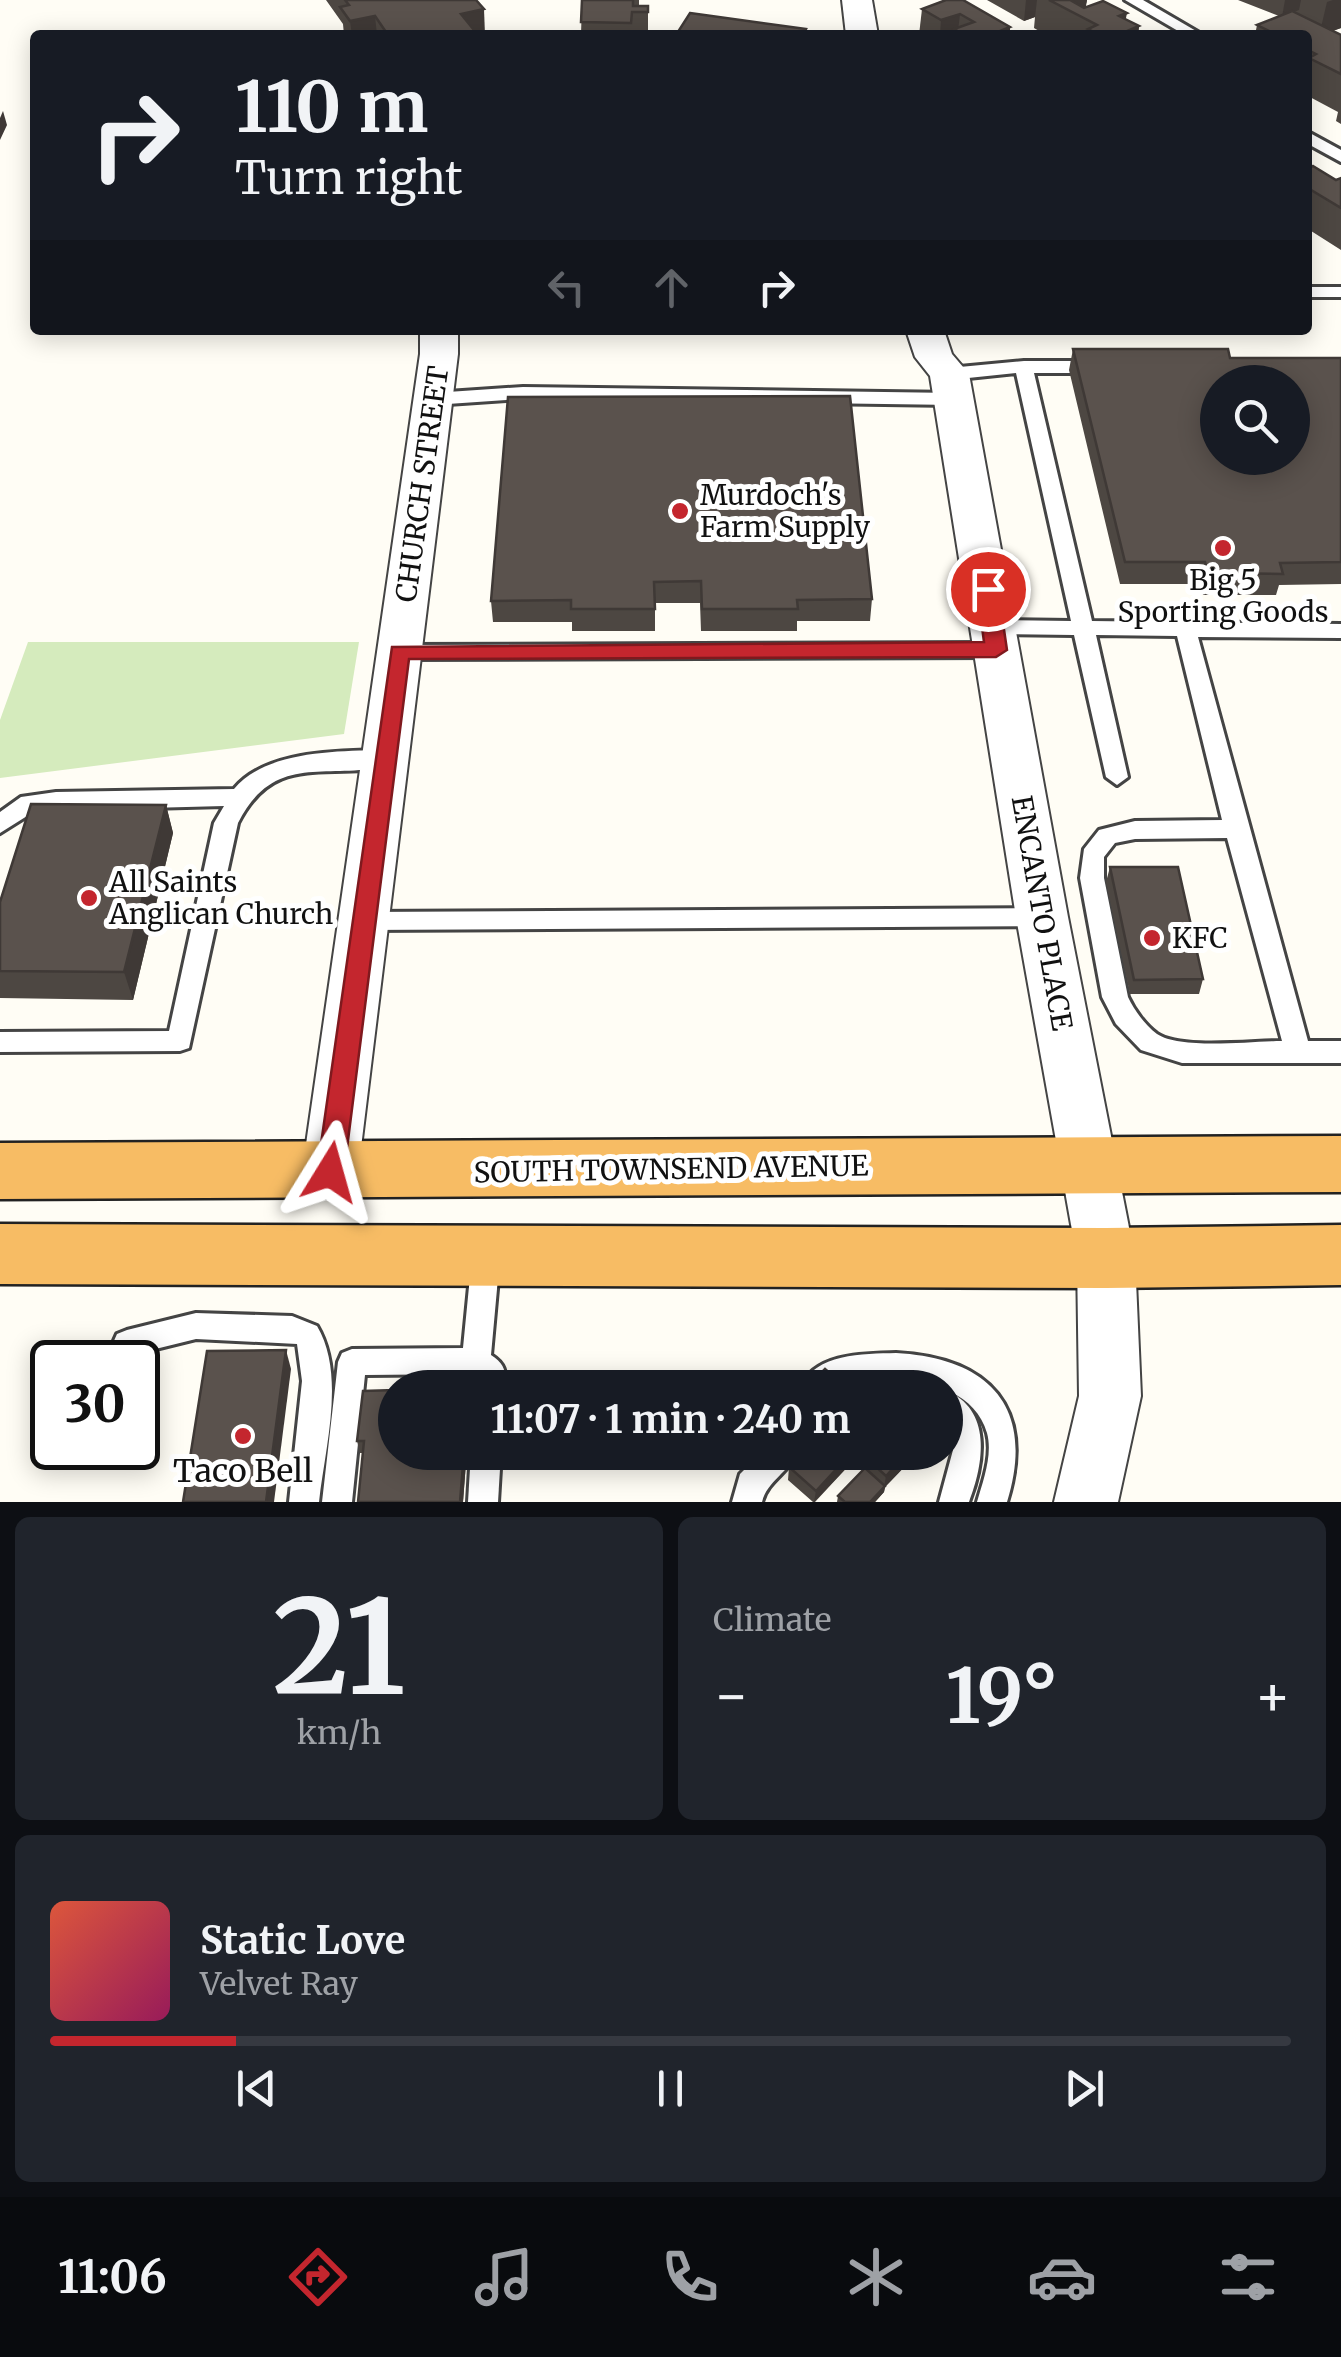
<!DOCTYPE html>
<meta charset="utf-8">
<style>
:root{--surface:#171b24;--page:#20242c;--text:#f1f3f6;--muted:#9ea1a6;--line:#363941;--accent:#c4262e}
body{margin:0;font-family:Merriweather,serif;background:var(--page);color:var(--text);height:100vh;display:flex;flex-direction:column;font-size:38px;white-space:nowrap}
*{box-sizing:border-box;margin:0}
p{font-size:32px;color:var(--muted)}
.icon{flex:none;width:55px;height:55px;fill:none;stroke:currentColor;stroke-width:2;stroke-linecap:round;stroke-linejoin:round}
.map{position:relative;height:1502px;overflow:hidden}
.side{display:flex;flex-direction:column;gap:15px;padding:15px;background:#0d0f14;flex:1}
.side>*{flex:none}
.hud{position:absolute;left:30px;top:30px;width:1282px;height:305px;border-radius:10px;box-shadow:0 5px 25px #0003;background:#171b24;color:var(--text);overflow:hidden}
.controls{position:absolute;left:1200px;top:365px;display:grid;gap:20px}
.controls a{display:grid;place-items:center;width:110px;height:110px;border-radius:50%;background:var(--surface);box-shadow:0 5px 25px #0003;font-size:50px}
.speed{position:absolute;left:30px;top:1340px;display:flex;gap:20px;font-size:50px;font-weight:700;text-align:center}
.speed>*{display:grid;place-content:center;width:130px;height:130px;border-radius:50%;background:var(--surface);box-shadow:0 5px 25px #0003;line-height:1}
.speed .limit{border:5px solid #111;border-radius:15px;background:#fff;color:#111}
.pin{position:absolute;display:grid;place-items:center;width:85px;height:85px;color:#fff;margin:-42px;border:5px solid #fff;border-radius:50%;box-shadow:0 2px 10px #0007}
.me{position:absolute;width:110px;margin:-55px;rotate:8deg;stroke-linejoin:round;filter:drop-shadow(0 0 8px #0008)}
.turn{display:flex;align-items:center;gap:35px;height:210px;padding:0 40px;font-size:45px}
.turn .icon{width:130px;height:130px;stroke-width:2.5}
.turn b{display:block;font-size:70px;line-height:85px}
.lanes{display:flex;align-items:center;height:95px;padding:0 40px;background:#0003;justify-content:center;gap:50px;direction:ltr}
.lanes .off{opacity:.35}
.big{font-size:75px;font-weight:700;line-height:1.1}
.side .tile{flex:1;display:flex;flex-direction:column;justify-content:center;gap:15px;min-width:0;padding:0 35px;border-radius:15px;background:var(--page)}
.side .dial{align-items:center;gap:0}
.dial b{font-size:130px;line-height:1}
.song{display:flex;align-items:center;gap:30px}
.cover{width:120px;height:120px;border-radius:15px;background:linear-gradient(135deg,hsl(10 70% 55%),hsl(330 70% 35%))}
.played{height:10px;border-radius:5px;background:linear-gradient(90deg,var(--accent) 15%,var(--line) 15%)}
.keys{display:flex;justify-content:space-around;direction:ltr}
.heat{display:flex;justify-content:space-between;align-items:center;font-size:55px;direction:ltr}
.side .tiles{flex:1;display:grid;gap:15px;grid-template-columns:1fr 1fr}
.tile:last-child{grid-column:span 2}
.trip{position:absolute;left:378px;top:1370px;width:585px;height:100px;border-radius:50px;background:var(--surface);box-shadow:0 5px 25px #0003;font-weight:700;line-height:100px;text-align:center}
.tabs{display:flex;height:160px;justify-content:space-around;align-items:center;background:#090b0e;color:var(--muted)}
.tabs .icon{width:70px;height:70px}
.tabs .active{color:var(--accent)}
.tabs b{font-size:45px;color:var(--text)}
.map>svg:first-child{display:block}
.green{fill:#d5ebbd}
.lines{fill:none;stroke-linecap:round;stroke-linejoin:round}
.service-casing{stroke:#444;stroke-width:6}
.minor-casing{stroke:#444;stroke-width:4}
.trunk-casing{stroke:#222;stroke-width:5}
.service{fill:#fff;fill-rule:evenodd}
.minor{fill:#fff;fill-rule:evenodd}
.trunk{fill:#f7bc64;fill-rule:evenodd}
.wall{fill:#4d4742}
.shaded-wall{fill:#3f3936}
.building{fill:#5a524d;stroke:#3f3936;stroke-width:2.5;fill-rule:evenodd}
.route{fill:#c4262e;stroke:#7f191e;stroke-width:2.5}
.poi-dot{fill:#c4262e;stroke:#fff;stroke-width:4}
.labels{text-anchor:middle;stroke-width:10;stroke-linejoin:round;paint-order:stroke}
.street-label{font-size:28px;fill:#111;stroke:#fff}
.poi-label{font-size:28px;fill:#111;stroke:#fff;text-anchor:start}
.near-poi-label{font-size:32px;fill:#111;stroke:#fff}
</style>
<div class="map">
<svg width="1341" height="1502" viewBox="0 0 1341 1502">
<rect width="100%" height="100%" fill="#fffdf5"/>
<!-- green -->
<polygon class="green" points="28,642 359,642 344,734 0,778 0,720"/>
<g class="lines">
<defs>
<g id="service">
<polygon points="1125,0 1143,0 1203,35 1185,35"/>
<polygon points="1308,132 1341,150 1341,162 1308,144"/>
<rect x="1308" y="287" width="33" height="10"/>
<path d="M1024,361h77l9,6 -9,6h-67l58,248 249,3v14l-143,-1 110,404h33v22h-159l-41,-13 -25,-26 -14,-27 -22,-119 4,-29 15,-19 36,-9 87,-1 -45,-184 -81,-1 32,142 -11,8 -11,-8 -32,-142 -80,-1 -11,-7 11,-7 77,1 -55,-248 -67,7 -9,-6 9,-6zM1227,838l55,203c-30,0 -101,9 -125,-7 -12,-9 -23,-24 -29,-37l-24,-119v-21l11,-14 20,-4z"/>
<polygon points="523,387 954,393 963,399 954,405 523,399 433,405 424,399 433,393"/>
<polygon points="996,643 1007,650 996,657 399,659 388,652 399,645"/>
<path d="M386,750l11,8 -3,6c-63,19 -118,-16 -156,59l-49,225 -9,3 -180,1v-20l169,-1 45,-208 10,-17 -189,5 -35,22v-21l21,-15 35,-5 178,-3c32,-39 106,-38 152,-39z"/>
<polygon points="1042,908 1051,910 1054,917 1051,924 1042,926 364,930 355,928 352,921 355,914 364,912"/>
<path d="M486,1244l10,3 4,9 -9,99c14,9 15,16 14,33h-30l1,-11 -4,-3 -107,1 -13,127h-30l16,-140 4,-9 10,-4 111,-1 9,-92 4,-9z"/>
<path d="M196,1313l96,3 25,10c29,49 8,121 2,176h-30l13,-121 -5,-37 -101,-5 -69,17 -10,-4 -4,-9 4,-9 10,-4z"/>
<path d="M896,1353c94,5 140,55 111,149h-30c6,-21 16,-47 10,-69 -11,-40 -58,-54 -94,-53 -32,0 -62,8 -93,8 15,-35 63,-34 96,-35z"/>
<path d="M945,1390c48,19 39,74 24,112h-30l14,-52 -8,-26z"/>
<polygon points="471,1452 501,1452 498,1502 468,1502"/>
<path d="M762,1452h36c-9,20 -31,29 -36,50h-30l8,-28z"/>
</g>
<g id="minor">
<polygon points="842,0 872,0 878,35 846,35"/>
<polygon points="420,330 458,330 458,354 358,1172 350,1189 330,1197 310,1189 302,1172 420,354"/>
<polygon points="906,330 944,330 952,354 969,374 1068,917 1135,1258 1141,1396 1118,1502 1054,1502 1079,1396 1077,1258 1016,917 930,376 915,357"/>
</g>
<g id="trunk">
<polygon points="1341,1136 1341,1192 0,1199 0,1143"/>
<polygon points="0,1224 1106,1228 1341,1225 1341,1285 1106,1288 0,1284"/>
</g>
</defs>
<!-- service casing -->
<use href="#service" class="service-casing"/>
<!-- minor casing -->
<use href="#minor" class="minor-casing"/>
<!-- trunk casing -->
<use href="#trunk" class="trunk-casing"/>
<!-- service -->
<use href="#service" class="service"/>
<!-- minor -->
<use href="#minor" class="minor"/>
<!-- trunk -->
<use href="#trunk" class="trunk"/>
</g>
<!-- wall -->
<g class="wall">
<polygon points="326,0 476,0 485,35 344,35 343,24"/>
<polygon points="582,0 639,0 639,6 648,6 648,35 581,35"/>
<polygon points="946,0 1010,27 1010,35 919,35 922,9"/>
<polygon points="987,0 1087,0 1085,8 1126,20 1139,26 1138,35 1046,35 1034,28 1035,17 1024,21"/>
<polygon points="1238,0 1341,0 1341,28 1332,31 1341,35 1341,124 1336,121 1338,112 1308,96 1308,35 1255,35 1257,25 1279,16"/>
<polygon points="1308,169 1336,180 1341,178 1341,250 1308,229"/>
<polygon points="1073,349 1230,358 1341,358 1341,584 1279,585 1276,595 1203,595 1200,584 1120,584 1069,370"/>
<polygon points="508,397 872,599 870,621 797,621 797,631 701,631 700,603 655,603 655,631 572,631 572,622 493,622 491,601"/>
<polygon points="166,805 173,833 133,1000 0,998 0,902"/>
<polygon points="1110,867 1203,979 1199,994 1130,994 1106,882"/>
<polygon points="363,1391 395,1452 466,1462 463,1502 358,1502 363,1453 360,1453 357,1441"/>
<polygon points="804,1452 913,1452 912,1459 885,1487 884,1492 875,1502 837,1502 838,1496 863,1470 853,1461 815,1502 813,1502 788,1480 789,1467"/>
</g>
<!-- shaded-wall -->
<g class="shaded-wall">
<polygon points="1026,0 1037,0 1035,17 1024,21"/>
<polygon points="1070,0 1087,0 1084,18"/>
<polygon points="1285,0 1301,0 1299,10 1282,17"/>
<polygon points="1333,0 1341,0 1341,28 1319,36 1327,2"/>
<polygon points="484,9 485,35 463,35 461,14"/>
<polygon points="1127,13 1123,33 1139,26 1138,35 1115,35 1119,16"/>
<polygon points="960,14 958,31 954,29 954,35 940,35 941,20"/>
<polygon points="375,16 377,35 352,35 350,21"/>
<polygon points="1010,27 1010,35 999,35 1000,31"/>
<polygon points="3,111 7,125 0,140 0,118"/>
<polygon points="166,805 173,833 133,1000 124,972"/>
<polygon points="286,1350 291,1369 274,1502 266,1502"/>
<polygon points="464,1452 466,1462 463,1502 460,1502"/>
<polygon points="852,1452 855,1452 853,1461 814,1502 816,1491"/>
<polygon points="908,1452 913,1452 912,1459 885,1487 884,1492 875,1502 870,1502 884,1487 886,1476"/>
</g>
<!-- building -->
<g class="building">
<polygon points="345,0 476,0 484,9 461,14 478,35 388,35 375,16 350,21 340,7 349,5"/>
<polygon points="582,0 633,0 633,6 648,6 648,12 632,12 631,23 581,22"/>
<polygon points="946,0 963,0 1010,27 1000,31 1006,35 965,35 954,29 974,22 960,14 941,20 922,9"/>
<polygon points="1049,0 1070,0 1084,8 1103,1 1127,13 1119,16 1139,26 1120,34 1122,35 1100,35 1088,29 1097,25"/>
<polygon points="1292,11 1341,35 1341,74 1309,58 1316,54 1308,50 1308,35 1277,35 1257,25"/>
<polygon points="690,13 806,29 803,35 676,35"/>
<polygon points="1313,166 1336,180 1341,178 1341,208 1311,190 1308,192 1308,169"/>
<path d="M1073,349h155l2,9h111v204l-61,1 3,11 -75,-1 -3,-11h-80zM1218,382h74v76h-74z"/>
<polygon points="850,396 872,599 797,600 798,609 702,609 701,581 654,582 655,609 571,609 571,600 491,601 508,397"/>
<polygon points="31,804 166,805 124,972 0,971 0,902"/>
<polygon points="1110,867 1178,867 1203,979 1134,980"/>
<polygon points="286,1350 266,1502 183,1502 207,1351"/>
<polygon points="825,1369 847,1388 806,1388"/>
<polygon points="440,1385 440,1388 400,1388 400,1386"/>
<polygon points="395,1390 395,1452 464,1452 460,1502 358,1502 364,1441 357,1441 363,1391"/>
<polygon points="804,1452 852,1452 816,1491 789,1467"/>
<polygon points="860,1452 908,1452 886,1476"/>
<polygon points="865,1468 885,1486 870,1502 845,1502 838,1496"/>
</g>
<!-- route -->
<polygon class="route" points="988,582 998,589 1007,650 996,657 409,659 344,1172 340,1181 330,1184 321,1181 317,1172 392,647 984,642 977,589"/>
<!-- markers -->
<g class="poi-dot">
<circle cx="680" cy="511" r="10"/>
<circle cx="1223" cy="548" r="10"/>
<circle cx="89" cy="898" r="10"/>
<circle cx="1152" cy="938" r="10"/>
<circle cx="243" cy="1436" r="10"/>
</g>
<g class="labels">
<!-- street labels -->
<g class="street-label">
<text transform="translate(422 484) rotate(-82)" y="10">CHURCH STREET</text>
<text transform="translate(1042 913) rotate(80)" y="10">ENCANTO PLACE</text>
<text transform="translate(671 1169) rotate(-1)" y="10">SOUTH TOWNSEND AVENUE</text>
</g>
<!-- poi labels -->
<g class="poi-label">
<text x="700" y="505">Murdoch's<tspan x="700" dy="32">Farm Supply</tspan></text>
<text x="1223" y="590" text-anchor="middle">Big 5<tspan x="1223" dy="32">Sporting Goods</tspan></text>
<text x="109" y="892">All Saints<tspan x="109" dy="32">Anglican Church</tspan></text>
<text x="1172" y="948">KFC</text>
</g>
<!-- near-poi labels -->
<g class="near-poi-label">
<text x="243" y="1482">Taco Bell</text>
</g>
</g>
</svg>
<div class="controls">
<a><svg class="icon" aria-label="search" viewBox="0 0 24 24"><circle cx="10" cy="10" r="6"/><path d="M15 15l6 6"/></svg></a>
</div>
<div class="speed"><div class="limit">30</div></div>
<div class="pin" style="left:988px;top:589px;background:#d93025"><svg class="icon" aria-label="arrive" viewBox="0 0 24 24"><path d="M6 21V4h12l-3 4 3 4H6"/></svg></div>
<svg class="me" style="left:330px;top:1172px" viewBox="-20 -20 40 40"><path d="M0-17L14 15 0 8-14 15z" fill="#c4262e" stroke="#fff" stroke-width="4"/></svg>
<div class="trip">11:07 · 1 min · 240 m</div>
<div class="hud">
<div class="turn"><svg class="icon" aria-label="right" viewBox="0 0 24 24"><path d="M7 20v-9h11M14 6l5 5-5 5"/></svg><div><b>110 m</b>Turn right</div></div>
<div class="lanes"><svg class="icon off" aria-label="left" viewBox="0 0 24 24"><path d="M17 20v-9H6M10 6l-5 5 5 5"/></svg><svg class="icon off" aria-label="ahead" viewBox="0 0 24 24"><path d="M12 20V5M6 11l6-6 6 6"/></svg><svg class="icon" aria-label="right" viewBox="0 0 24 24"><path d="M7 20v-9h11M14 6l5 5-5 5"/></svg></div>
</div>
</div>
<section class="side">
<div class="tiles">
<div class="tile dial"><b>21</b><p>km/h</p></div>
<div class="tile"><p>Climate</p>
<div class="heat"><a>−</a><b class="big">19°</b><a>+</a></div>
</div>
<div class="tile">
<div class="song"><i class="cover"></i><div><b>Static Love</b><p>Velvet Ray</p></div></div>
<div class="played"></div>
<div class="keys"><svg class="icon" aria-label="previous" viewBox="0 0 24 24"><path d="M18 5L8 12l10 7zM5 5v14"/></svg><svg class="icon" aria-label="pause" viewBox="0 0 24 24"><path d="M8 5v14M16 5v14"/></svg><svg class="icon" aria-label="next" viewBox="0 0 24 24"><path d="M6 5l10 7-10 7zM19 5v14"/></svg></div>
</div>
</div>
</section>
<nav class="tabs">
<b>11:06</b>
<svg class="icon active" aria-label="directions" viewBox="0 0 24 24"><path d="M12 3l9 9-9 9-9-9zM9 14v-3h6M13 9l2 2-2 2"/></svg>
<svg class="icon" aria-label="music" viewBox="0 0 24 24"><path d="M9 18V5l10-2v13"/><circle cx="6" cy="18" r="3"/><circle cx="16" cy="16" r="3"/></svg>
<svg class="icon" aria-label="phone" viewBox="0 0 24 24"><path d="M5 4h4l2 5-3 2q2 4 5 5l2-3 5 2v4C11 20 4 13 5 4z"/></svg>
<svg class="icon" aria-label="climate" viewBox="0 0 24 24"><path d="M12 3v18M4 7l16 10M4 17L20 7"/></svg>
<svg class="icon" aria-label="car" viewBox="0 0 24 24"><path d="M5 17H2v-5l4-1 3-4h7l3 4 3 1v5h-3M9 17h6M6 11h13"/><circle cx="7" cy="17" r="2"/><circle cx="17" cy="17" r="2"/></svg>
<svg class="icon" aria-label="filters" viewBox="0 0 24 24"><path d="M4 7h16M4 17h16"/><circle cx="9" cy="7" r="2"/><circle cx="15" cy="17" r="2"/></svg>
</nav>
